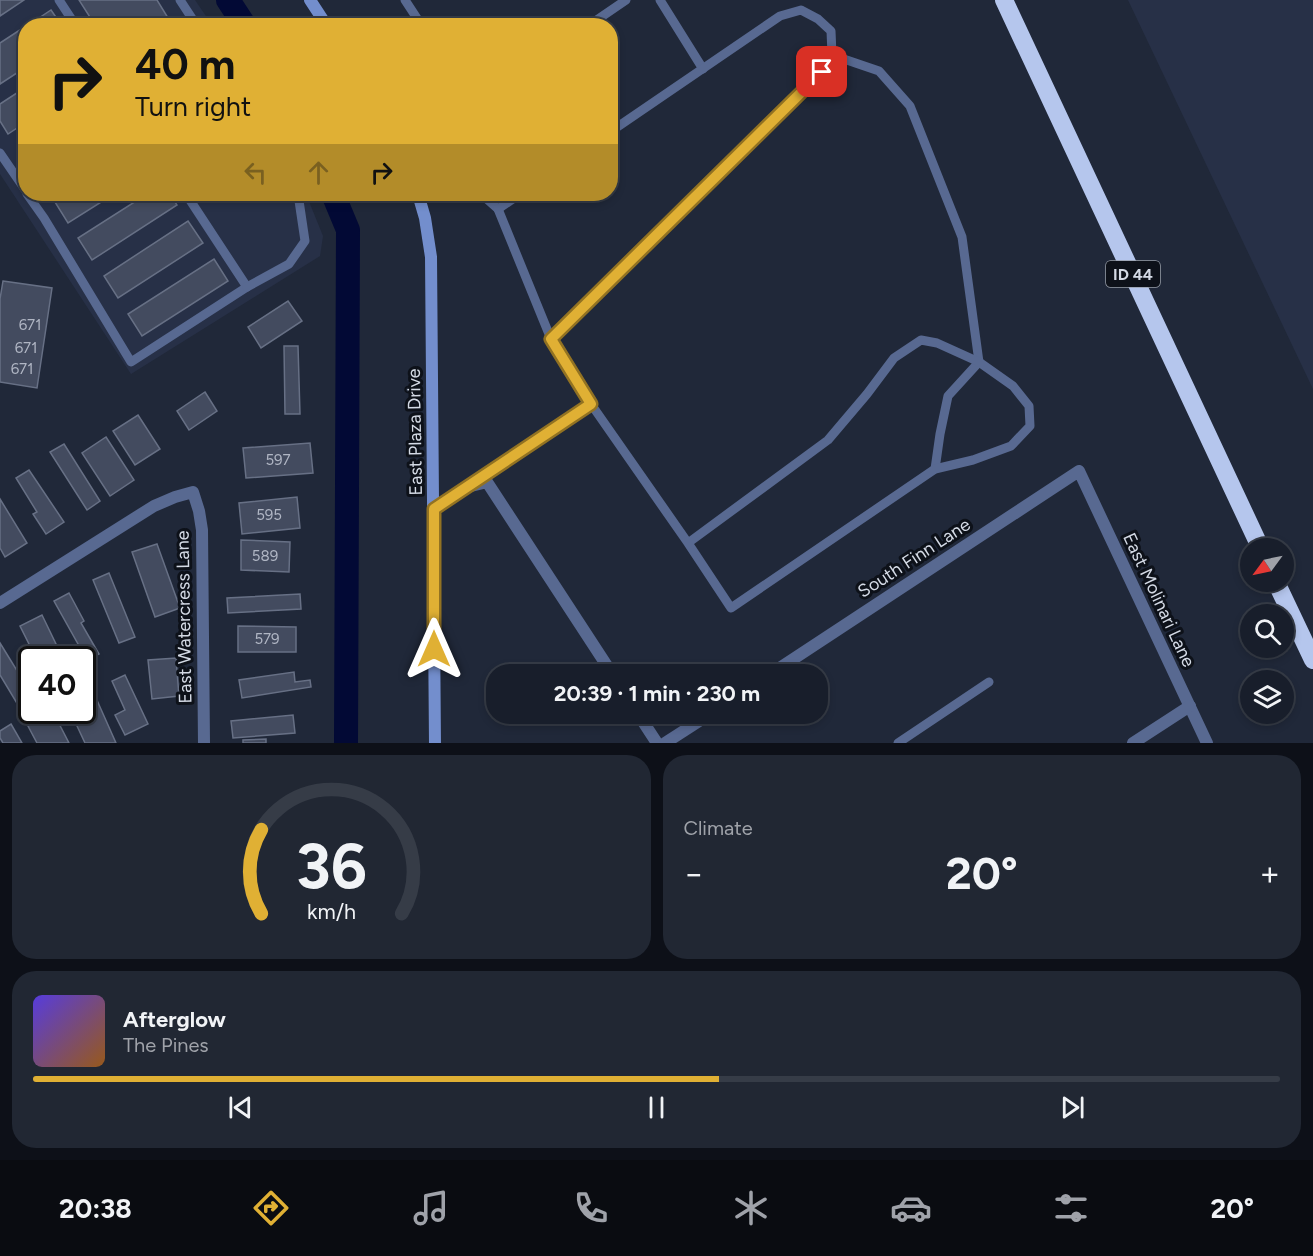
<!DOCTYPE html>
<meta charset="utf-8">
<style>
:root{--surface:#181e2b;--page:#212733;--text:#f1f3f6;--muted:#9fa2a9;--line:#363c47;--accent:#e0b034}
body{margin:0;font-family:Figtree,sans-serif;background:var(--page);color:var(--text);height:100vh;display:flex;flex-direction:column;font-size:22px;white-space:nowrap}
*{box-sizing:border-box;margin:0}
p{font-size:20px;color:var(--muted)}
.icon{flex:none;width:33px;height:33px;fill:none;stroke:currentColor;stroke-width:2;stroke-linecap:round;stroke-linejoin:round}
.map{position:relative;height:743px;overflow:hidden}
.panel{display:flex;flex-direction:column;gap:12px;padding:12px;background:#0d1018;flex:1}
.panel>*{flex:none}
.guide{position:absolute;left:18px;top:18px;width:600px;height:183px;border-radius:24px;box-shadow:0 3px 9px #0003,0 0 0 2px var(--line);background:#e0b034;color:#111;overflow:hidden}
.needle{width:39px;rotate:237deg}
.controls{position:absolute;left:1240px;top:538px;display:grid;gap:12px}
.controls a{display:grid;place-items:center;width:54px;height:54px;border-radius:50%;background:var(--surface);box-shadow:0 3px 9px #0003,0 0 0 2px var(--line);font-size:30px}
.speed{position:absolute;left:18px;top:646px;display:flex;gap:12px;font-size:30px;font-weight:700;text-align:center}
.speed>*{display:grid;place-content:center;width:78px;height:78px;border-radius:50%;background:var(--surface);box-shadow:0 3px 9px #0003,0 0 0 2px var(--line);line-height:1}
.speed .limit{border:3px solid #111;border-radius:9px;background:#fff;color:#111}
.pin{position:absolute;display:grid;place-items:center;width:51px;height:51px;color:#fff;margin:-26px;border-radius:12px;box-shadow:0 3px 9px #0006}
.me{position:absolute;width:66px;margin:-33px;rotate:0deg;stroke-linejoin:round;filter:drop-shadow(0 0 4px #0008)}
.turn{display:flex;align-items:center;gap:21px;height:126px;padding:0 18px;font-size:27px}
.turn .icon{width:78px;height:78px;stroke-width:2.5}
.turn b{display:block;font-size:42px;line-height:51px}
.lanes{display:flex;align-items:center;height:57px;padding:0 18px;background:#0003;justify-content:center;gap:30px;direction:ltr}
.lanes .off{opacity:.35}
.big{font-size:45px;font-weight:700;line-height:1.1}
.panel .widget{flex:1;display:flex;flex-direction:column;justify-content:center;gap:9px;min-width:0;padding:0 21px;border-radius:24px;background:var(--page)}
.panel .dial{align-items:center;gap:0}
.dial svg{height:156px;overflow:visible;fill:none;stroke:var(--line);stroke-width:7;stroke-linecap:round;text-anchor:middle}
.dial text{fill:var(--text);stroke:none}
.song{display:flex;align-items:center;gap:18px}
.cover{width:72px;height:72px;border-radius:9px;background:linear-gradient(135deg,hsl(250 70% 55%),hsl(30 70% 35%))}
.played{height:6px;border-radius:3px;background:linear-gradient(90deg,var(--accent) 55%,var(--line) 55%)}
.keys{display:flex;justify-content:space-around;direction:ltr}
.heat{display:flex;justify-content:space-between;align-items:center;font-size:33px;direction:ltr}
.panel .tiles{flex:1;display:grid;gap:12px;grid-template-columns:1fr 1fr}
.widget:last-child{grid-column:span 2}
.trip{position:absolute;left:486px;top:664px;width:342px;height:60px;border-radius:24px;background:var(--surface);box-shadow:0 3px 9px #0003,0 0 0 2px var(--line);font-weight:700;line-height:60px;text-align:center}
.dock{display:flex;height:96px;justify-content:space-around;align-items:center;background:#0a0c11;color:var(--muted)}
.dock .icon{width:42px;height:42px}
.dock .on{color:var(--accent)}
.dock b{font-size:27px;color:var(--text)}
.map>svg:first-child{display:block}
.built{fill:#273047}
.lines{fill:none;stroke-linecap:round;stroke-linejoin:round}
.canal{stroke:#020935;stroke-width:24}
.building{fill:#434b5f;stroke:#677085;stroke-width:1.5}
.lane{stroke:#586991;stroke-width:9}
.street{stroke:#586991;stroke-width:12}
.secondary{stroke:#738ecd;stroke-width:12}
.highway{stroke:#b5c6ed;stroke-width:18}
.route-casing{stroke:#927222;stroke-width:15}
.route{stroke:#e0b034;stroke-width:10}
.labels{text-anchor:middle;stroke-width:6;stroke-linejoin:round;paint-order:stroke}
.number-label{font-size:15px;fill:#b0b6c4}
.shield{fill:#0d1119;stroke:#989ea8;stroke-width:1.5}
.shield-label{font-size:16px;font-weight:bold;fill:#d4dae5}
.street-label{font-size:18px;fill:#d4dae5;stroke:#0d1119}
</style>
<div class="map">
<svg width="1313" height="743" viewBox="0 0 1313 743">
<rect width="100%" height="100%" fill="#202839"/>
<!-- built -->
<g class="built">
<polygon points="0,0 195,0 212,25 26,26 26,194 306,194 323,236 320,256 131,374 0,174"/>
<polygon points="1128,0 1313,0 1313,389"/>
</g>
<g class="lines">
<!-- canal -->
<g class="canal">
<polyline points="228,0 245,26"/>
<polyline points="333,194 348,230 346,743"/>
</g>
</g>
<!-- building -->
<g class="building">
<polygon points="0,0 24,0 0,16"/>
<polygon points="79,0 157,0 173,26 99,26 98,24 95,25"/>
<polygon points="51,10 62,26 27,26"/>
<polygon points="26,26 26,67 0,84 0,43"/>
<polygon points="26,87 26,122 8,134 0,121 0,104"/>
<polygon points="50,194 114,194 68,223"/>
<polygon points="147,194 170,194 177,205 92,260 78,238"/>
<polygon points="188,221 203,243 118,298 104,276"/>
<polygon points="214,259 228,281 142,336 128,314"/>
<polygon points="3,281 52,288 37,388 0,382 0,299"/>
<polygon points="288,301 302,321 261,348 248,327"/>
<polygon points="284,346 298,346 300,414 285,414"/>
<polygon points="205,392 217,411 189,430 177,411"/>
<polygon points="138,415 160,449 135,465 113,431"/>
<polygon points="106,437 134,480 110,496 82,453"/>
<polygon points="310,443 313,473 246,478 243,448"/>
<polygon points="64,444 100,501 87,510 50,452"/>
<polygon points="29,470 64,522 46,534 33,514 37,512 16,478"/>
<polygon points="297,497 300,528 242,534 239,503"/>
<polygon points="0,499 27,543 5,557 0,548"/>
<polygon points="241,540 290,542 289,572 241,570"/>
<polygon points="157,544 180,608 155,617 132,552"/>
<polygon points="109,573 135,637 119,643 93,580"/>
<polygon points="69,593 84,621 81,623 99,654 87,660 54,601"/>
<polygon points="300,594 301,609 228,613 227,598"/>
<polygon points="42,615 56,644 47,649 53,660 37,660 20,626"/>
<polygon points="238,626 296,627 296,652 238,652"/>
<polygon points="0,643 32,695 32,697 18,705 0,675"/>
<polygon points="176,658 179,696 152,699 148,660"/>
<polygon points="294,672 295,682 310,680 311,687 242,698 239,680"/>
<polygon points="125,675 148,724 125,735 115,715 125,710 112,681"/>
<polygon points="96,698 116,743 85,743 70,711 82,711 82,704"/>
<polygon points="53,712 69,743 37,743 28,726"/>
<polygon points="293,715 295,733 233,738 231,721"/>
<polygon points="11,724 22,743 3,743 0,738 0,731"/>
<polygon points="266,739 266,743 243,743 243,740"/>
</g>
<g class="lines">
<!-- lane -->
<g class="lane">
<polyline points="59,0 76,26"/>
<polyline points="180,0 197,26"/>
<polyline points="405,0 422,26"/>
<polyline points="660,0 703,69"/>
<polyline points="588,26 626,0"/>
<polyline points="832,55 879,71 910,106 962,237 979,362 948,396 940,434 935,469"/>
<polyline points="0,153 26,191"/>
<polyline points="27,194 44,218 131,362 247,287 186,194"/>
<polyline points="481,194 498,209 551,339 591,404"/>
<polyline points="419,198 438,194"/>
<polyline points="498,209 520,194"/>
<polyline points="247,287 289,264 305,241 298,194"/>
<polyline points="551,339 822,72 832,55 831,31 818,19 801,10 780,16 610,132"/>
<polyline points="434,509 591,404 688,543 731,608 935,469 973,460 1011,446 1030,426 1029,406 1013,386 979,362 937,343 921,340 894,358 867,394 828,440 688,543"/>
<polyline points="898,743 989,682"/>
</g>
<!-- street -->
<g class="street">
<polyline points="467,487 487,482 613,675"/>
<polyline points="0,603 154,506 175,497 193,492 199,511 202,530 204,743"/>
<polyline points="769,675 1079,471 1207,743"/>
<polyline points="638,714 657,743"/>
<polyline points="665,743 710,714"/>
<polyline points="1133,743 1190,706"/>
</g>
<!-- secondary -->
<g class="secondary">
<polyline points="310,0 327,26"/>
<polyline points="418,194 425,218 431,257 435,743"/>
</g>
<!-- highway -->
<g class="highway">
<polyline points="1004,0 1261,549"/>
<polyline points="1276,582 1313,660"/>
</g>
</g>
<g class="lines">
<defs>
<polyline id="route" points="434,649 434,509 591,404 551,339 822,72"/>
</defs>
<!-- route casing -->
<use href="#route" class="route-casing"/>
<!-- route -->
<use href="#route" class="route"/>
</g>
<g class="labels">
<!-- number labels -->
<g class="number-label">
<text x="30" y="330">671</text>
<text x="26" y="353">671</text>
<text x="22" y="374">671</text>
<text x="278" y="465">597</text>
<text x="269" y="520">595</text>
<text x="265" y="561">589</text>
<text x="267" y="644">579</text>
</g>
<!-- shield labels -->
<rect class="shield" x="1106" y="261" width="54" height="26" rx="4.5"/>
<g class="shield-label">
<text x="1133" y="280">ID 44</text>
</g>
<!-- street labels -->
<g class="street-label">
<text transform="translate(415 432) rotate(-91)" y="6">East Plaza Drive</text>
<text transform="translate(914 558) rotate(-33)" y="6">South Finn Lane</text>
<text transform="translate(1159 600) rotate(65)" y="6">East Molinari Lane</text>
<text transform="translate(184 617) rotate(-91)" y="6">East Watercress Lane</text>
</g>
</g>
</svg>
<div class="controls">
<a><svg class="needle" viewBox="-14 -14 28 28"><path d="M0-13l5 13h-10z" fill="#e53935"/><path d="M0 13l5-13h-10z" fill="#9fa2a9"/></svg></a>
<a><svg class="icon" aria-label="search" viewBox="0 0 24 24"><circle cx="10" cy="10" r="6"/><path d="M15 15l6 6"/></svg></a>
<a><svg class="icon" aria-label="layers" viewBox="0 0 24 24"><path d="M12 4l9 5-9 5-9-5zM3 14l9 5 9-5"/></svg></a>
</div>
<div class="speed"><div class="limit">40</div></div>
<div class="pin" style="left:822px;top:72px;background:#d93025"><svg class="icon" aria-label="arrive" viewBox="0 0 24 24"><path d="M6 21V4h12l-3 4 3 4H6"/></svg></div>
<svg class="me" style="left:434px;top:649px" viewBox="-20 -20 40 40"><path d="M0-17L14 15 0 8-14 15z" fill="#e0b034" stroke="#fff" stroke-width="4"/></svg>
<div class="trip">20:39 · 1 min · 230 m</div>
<div class="guide">
<div class="turn"><svg class="icon" aria-label="right" viewBox="0 0 24 24"><path d="M7 20v-9h11M14 6l5 5-5 5"/></svg><div><b>40 m</b>Turn right</div></div>
<div class="lanes"><svg class="icon off" aria-label="left" viewBox="0 0 24 24"><path d="M17 20v-9H6M10 6l-5 5 5 5"/></svg><svg class="icon off" aria-label="ahead" viewBox="0 0 24 24"><path d="M12 20V5M6 11l6-6 6 6"/></svg><svg class="icon" aria-label="right" viewBox="0 0 24 24"><path d="M7 20v-9h11M14 6l5 5-5 5"/></svg></div>
</div>
</div>
<section class="panel">
<div class="tiles">
<div class="widget dial"><svg viewBox="0 0 100 80">
<path d="M14 69A42 42 0 1 1 86 69"/>
<path d="M14 69A42 42 0 0 1 14 26" stroke="#e0b034"/>
<text x="50" y="56" font-size="32" font-weight="700">36</text>
<text x="50" y="72" font-size="11">km/h</text>
</svg></div>
<div class="widget"><p>Climate</p>
<div class="heat"><a>−</a><b class="big">20°</b><a>+</a></div>
</div>
<div class="widget">
<div class="song"><i class="cover"></i><div><b>Afterglow</b><p>The Pines</p></div></div>
<div class="played"></div>
<div class="keys"><svg class="icon" aria-label="previous" viewBox="0 0 24 24"><path d="M18 5L8 12l10 7zM5 5v14"/></svg><svg class="icon" aria-label="pause" viewBox="0 0 24 24"><path d="M8 5v14M16 5v14"/></svg><svg class="icon" aria-label="next" viewBox="0 0 24 24"><path d="M6 5l10 7-10 7zM19 5v14"/></svg></div>
</div>
</div>
</section>
<nav class="dock">
<b>20:38</b>
<svg class="icon on" aria-label="directions" viewBox="0 0 24 24"><path d="M12 3l9 9-9 9-9-9zM9 14v-3h6M13 9l2 2-2 2"/></svg>
<svg class="icon" aria-label="music" viewBox="0 0 24 24"><path d="M9 18V5l10-2v13"/><circle cx="6" cy="18" r="3"/><circle cx="16" cy="16" r="3"/></svg>
<svg class="icon" aria-label="phone" viewBox="0 0 24 24"><path d="M5 4h4l2 5-3 2q2 4 5 5l2-3 5 2v4C11 20 4 13 5 4z"/></svg>
<svg class="icon" aria-label="climate" viewBox="0 0 24 24"><path d="M12 3v18M4 7l16 10M4 17L20 7"/></svg>
<svg class="icon" aria-label="car" viewBox="0 0 24 24"><path d="M5 17H2v-5l4-1 3-4h7l3 4 3 1v5h-3M9 17h6M6 11h13"/><circle cx="7" cy="17" r="2"/><circle cx="17" cy="17" r="2"/></svg>
<svg class="icon" aria-label="filters" viewBox="0 0 24 24"><path d="M4 7h16M4 17h16"/><circle cx="9" cy="7" r="2"/><circle cx="15" cy="17" r="2"/></svg>
<b>20°</b>
</nav>
